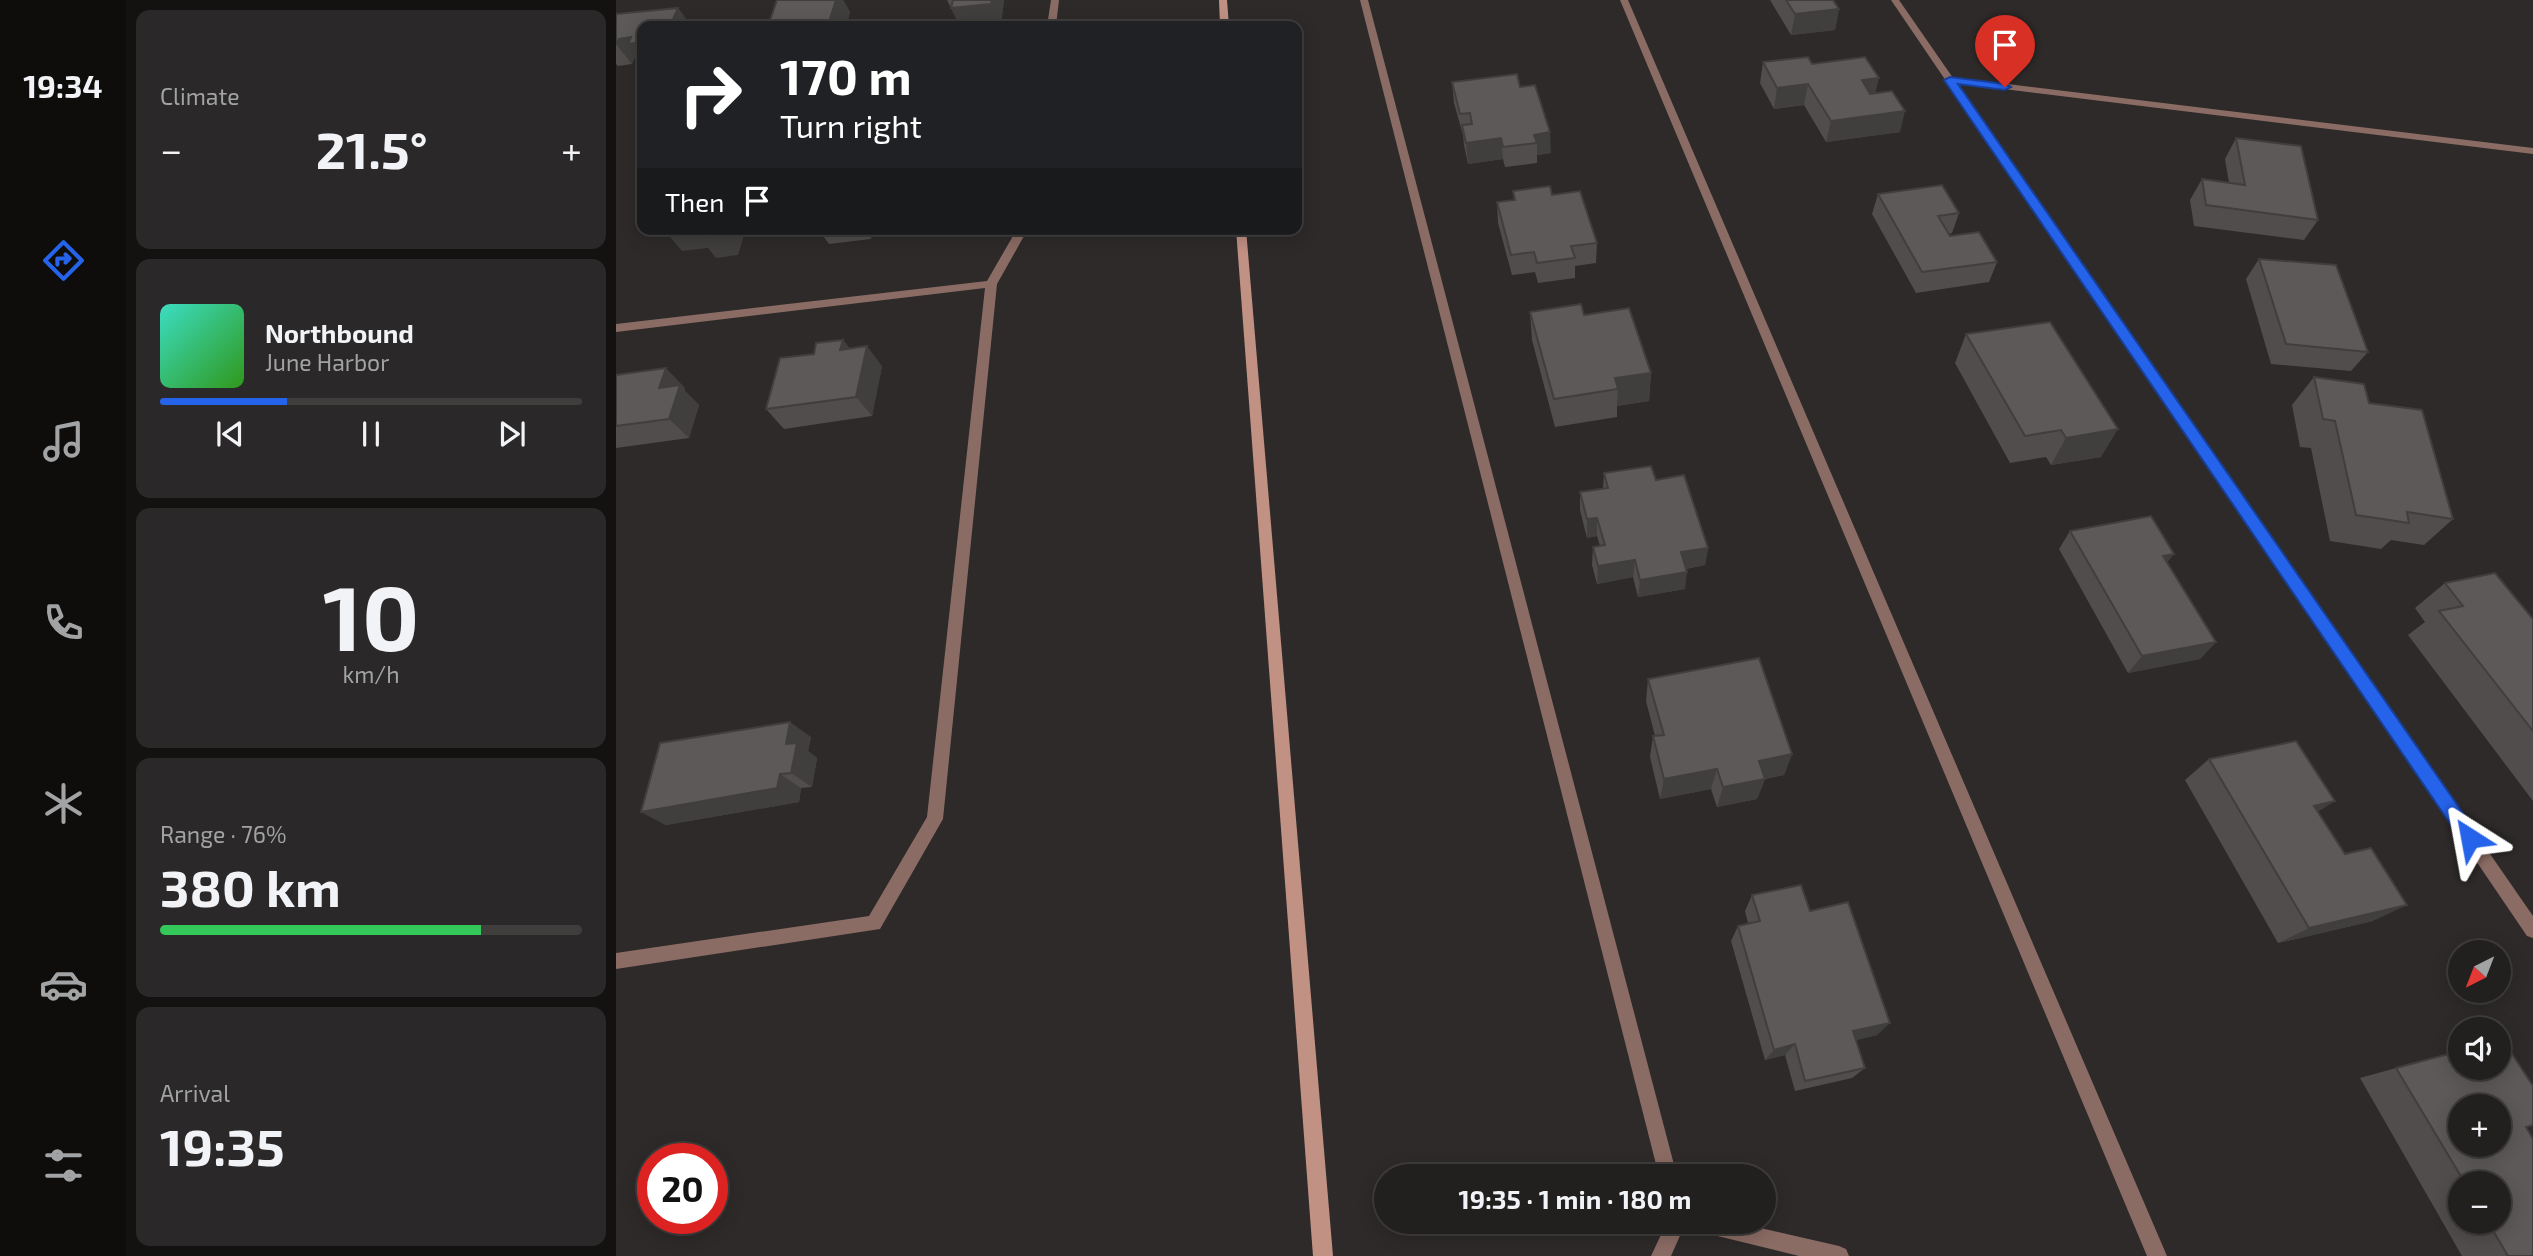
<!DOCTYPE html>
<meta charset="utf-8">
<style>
:root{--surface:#22201f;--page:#2a2828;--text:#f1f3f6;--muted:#a2a3a4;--line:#3f3e3d;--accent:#2563eb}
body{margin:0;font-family:"Exo 2",sans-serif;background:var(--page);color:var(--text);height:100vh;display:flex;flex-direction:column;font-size:26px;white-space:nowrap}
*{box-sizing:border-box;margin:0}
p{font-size:23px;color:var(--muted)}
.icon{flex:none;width:38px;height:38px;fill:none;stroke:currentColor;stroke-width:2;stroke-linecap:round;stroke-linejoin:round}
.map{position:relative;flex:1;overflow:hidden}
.side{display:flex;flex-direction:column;gap:10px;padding:10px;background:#131211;width:490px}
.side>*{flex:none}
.hud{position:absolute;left:21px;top:21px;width:665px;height:214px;border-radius:14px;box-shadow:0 4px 18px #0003,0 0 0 2px var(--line);background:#202124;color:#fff;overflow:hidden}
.needle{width:46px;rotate:222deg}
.tools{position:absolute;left:1832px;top:940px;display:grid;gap:14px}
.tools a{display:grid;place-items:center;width:63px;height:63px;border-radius:50%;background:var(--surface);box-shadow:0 4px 18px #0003,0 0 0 2px var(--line);font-size:35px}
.speed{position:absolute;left:21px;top:1143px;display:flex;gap:14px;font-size:35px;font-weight:700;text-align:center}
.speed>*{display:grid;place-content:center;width:91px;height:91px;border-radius:50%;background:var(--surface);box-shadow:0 4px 18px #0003,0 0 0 2px var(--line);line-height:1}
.speed .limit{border:10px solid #d22;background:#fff;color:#111}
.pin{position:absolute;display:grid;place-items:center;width:60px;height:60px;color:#fff;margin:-72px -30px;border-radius:50% 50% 50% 0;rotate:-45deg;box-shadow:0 0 7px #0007}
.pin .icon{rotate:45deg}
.me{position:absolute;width:77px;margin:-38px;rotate:326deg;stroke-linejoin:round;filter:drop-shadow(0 0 5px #0008)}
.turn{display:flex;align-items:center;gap:24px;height:147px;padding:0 28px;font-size:32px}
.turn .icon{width:91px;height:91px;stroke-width:2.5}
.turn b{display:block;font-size:49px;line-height:60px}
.then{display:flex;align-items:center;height:66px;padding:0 28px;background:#0003;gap:14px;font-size:26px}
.big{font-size:52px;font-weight:700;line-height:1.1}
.side .widget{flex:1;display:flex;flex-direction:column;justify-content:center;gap:10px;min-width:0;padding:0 24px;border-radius:14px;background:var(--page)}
.side .dial{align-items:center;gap:0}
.dial b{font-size:91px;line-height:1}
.song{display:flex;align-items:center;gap:21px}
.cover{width:84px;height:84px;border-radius:10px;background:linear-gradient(135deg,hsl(170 70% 55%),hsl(110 70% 35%))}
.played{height:7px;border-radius:4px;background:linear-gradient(90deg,var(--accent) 30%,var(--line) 30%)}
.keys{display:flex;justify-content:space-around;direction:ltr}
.heat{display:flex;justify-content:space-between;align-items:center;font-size:38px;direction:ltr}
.charge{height:10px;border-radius:5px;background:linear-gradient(90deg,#34c759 76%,var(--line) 0)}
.trip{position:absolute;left:758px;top:1164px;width:402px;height:70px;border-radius:35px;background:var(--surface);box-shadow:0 4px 18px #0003,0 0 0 2px var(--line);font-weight:700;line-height:70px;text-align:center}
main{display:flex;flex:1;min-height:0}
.menu{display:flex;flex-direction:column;width:126px;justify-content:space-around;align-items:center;background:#0e0d0c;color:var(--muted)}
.menu .icon{width:49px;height:49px}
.menu .current{color:var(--accent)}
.menu b{font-size:32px;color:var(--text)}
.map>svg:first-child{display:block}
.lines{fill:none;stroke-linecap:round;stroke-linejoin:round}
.lane{fill:#8b6c64;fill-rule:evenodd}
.street{fill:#8b6c64;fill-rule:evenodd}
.secondary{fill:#c19184;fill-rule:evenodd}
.wall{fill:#504d4c;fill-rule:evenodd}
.shaded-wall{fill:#413e3e}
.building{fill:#5d5958;stroke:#413e3e;stroke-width:2;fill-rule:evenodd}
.route{fill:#2563eb;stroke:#184099;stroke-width:2}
</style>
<main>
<nav class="menu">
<b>19:34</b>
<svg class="icon current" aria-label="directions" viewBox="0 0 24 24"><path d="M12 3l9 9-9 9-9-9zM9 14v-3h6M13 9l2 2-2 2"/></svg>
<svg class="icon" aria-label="music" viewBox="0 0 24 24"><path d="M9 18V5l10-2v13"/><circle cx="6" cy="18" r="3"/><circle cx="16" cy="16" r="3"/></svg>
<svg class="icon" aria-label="phone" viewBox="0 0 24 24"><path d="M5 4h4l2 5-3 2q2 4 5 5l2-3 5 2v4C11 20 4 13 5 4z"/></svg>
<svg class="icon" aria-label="climate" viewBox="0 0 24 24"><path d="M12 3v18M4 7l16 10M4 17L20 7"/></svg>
<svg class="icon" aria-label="car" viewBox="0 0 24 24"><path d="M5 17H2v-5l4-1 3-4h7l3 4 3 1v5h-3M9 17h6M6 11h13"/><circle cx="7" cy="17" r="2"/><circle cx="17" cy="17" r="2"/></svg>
<svg class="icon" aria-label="filters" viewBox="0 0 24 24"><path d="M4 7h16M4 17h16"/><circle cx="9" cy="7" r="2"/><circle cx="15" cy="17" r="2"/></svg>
</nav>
<section class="side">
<div class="widget"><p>Climate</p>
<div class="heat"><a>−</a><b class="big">21.5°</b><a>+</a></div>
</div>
<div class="widget">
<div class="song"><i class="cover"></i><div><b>Northbound</b><p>June Harbor</p></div></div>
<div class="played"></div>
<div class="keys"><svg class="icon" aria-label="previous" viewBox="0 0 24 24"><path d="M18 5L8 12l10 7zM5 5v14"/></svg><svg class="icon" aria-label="pause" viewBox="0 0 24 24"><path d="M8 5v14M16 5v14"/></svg><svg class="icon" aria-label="next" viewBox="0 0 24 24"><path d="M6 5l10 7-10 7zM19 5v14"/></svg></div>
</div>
<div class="widget dial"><b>10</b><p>km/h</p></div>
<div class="widget"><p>Range · 76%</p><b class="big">380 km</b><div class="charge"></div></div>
<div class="widget"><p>Arrival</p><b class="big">19:35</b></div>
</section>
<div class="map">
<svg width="1917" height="1256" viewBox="0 0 1917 1256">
<rect width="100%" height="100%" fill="#2d2a29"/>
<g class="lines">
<!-- lane -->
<polygon class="lane" points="1275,0 1283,0 1917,916 1917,938 1911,936"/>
<!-- street -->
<g class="street">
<polygon points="435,0 443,0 440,26 431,26"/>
<polygon points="744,0 752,0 1061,1176 1043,1176"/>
<polygon points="1004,0 1012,0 1551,1256 1531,1256"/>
<polygon points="1334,77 1917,148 1917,154 1331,82 1329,80"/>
<polygon points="401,229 412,229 381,284 327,819 264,929 0,969 0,953 253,916 311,817 369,288 0,332 0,324 371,281"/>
<polygon points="1051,1222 1070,1222 1055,1256 1035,1256"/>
<polygon points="1072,1222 1119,1222 1223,1246 1230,1249 1233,1256 1183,1256 1081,1231 1074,1229"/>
</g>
<!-- secondary -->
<g class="secondary">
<polygon points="603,0 611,0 613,26 604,26"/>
<polygon points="620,229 630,229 717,1256 697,1256"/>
</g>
</g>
<!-- wall -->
<g class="wall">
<polygon points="161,0 227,0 234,12 230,26 152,26"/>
<polygon points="331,0 388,0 385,24 368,26 344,26"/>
<polygon points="1154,0 1217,0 1223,9 1219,30 1175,35"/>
<polygon points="62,8 75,26 26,26 23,59 18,59 16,64 2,66 0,64 0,15"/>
<polygon points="1147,62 1259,93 1284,132 1210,142 1188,105 1158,109 1144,83"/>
<polygon points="836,82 904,87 935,153 921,155 921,163 889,167 887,159 852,164 848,145 847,135 838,103"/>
<polygon points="1620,138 1702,220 1688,240 1578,226 1574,200 1586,179 1613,183 1609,159"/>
<polygon points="897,191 936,195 981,243 980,263 959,266 959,278 922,283 919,272 896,275 882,223 881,202 898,200"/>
<polygon points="1262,194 1343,213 1336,233 1333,234 1334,236 1381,262 1373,282 1300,293 1256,214"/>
<polygon points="202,229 258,229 255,239 213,244"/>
<polygon points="1643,259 1752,352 1735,371 1655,364 1630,279"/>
<polygon points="914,312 968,315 1035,373 1033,401 1001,406 1001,417 939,427 916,340"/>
<polygon points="1350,334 1485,457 1435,465 1430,457 1394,463 1339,363"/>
<polygon points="227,340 234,349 266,366 256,416 168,429 150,409 198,354"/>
<polygon points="0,375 69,388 68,390 83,405 73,438 0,448"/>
<polygon points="1698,377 1753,403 1837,519 1808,545 1775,540 1765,549 1714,541 1695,448 1684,447 1676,405"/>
<polygon points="988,473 1040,480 1092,548 1089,565 1070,569 1069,589 1022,597 1017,577 981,584 976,565 977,547 984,546 981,536 971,538 964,510 964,492 987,488"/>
<polygon points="1454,531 1551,563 1600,642 1584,659 1512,673 1443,549"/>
<polygon points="1829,583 1917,619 1917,801 1792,635 1809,622 1799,608"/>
<polygon points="1032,679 1176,754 1168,775 1149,779 1141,799 1101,807 1095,789 1044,799 1034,757 1037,736 1039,736 1030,701"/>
<polygon points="195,737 192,751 201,758 196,787 185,788 183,802 50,825 25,812"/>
<polygon points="1593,759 1702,812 1757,921 1662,943 1569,780"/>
<polygon points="1136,895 1194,911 1261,1035 1240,1040 1249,1068 1236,1078 1179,1091 1169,1055 1149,1060 1115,941 1122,926 1132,923 1129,911"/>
<path d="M1780,1068l130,59 7,129h-71l-102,-178zM1844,1183h39v39h-39z"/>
</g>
<!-- shaded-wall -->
<g class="shaded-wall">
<polygon points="220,0 227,0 234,12 230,26 215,26 213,22"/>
<polygon points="376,0 388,0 385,24 368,26 344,26 335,8"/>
<polygon points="62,8 75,26 54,26"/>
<polygon points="1223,9 1219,30 1175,35 1179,14"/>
<polygon points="15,37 26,42 26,63 23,59 18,59 16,64 0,44 3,39"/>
<polygon points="1263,78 1258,99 1246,80"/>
<polygon points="1192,84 1188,105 1158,109 1161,88"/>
<polygon points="1289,111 1284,132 1210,142 1215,121"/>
<polygon points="934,132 935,153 921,155 921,143 918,135"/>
<polygon points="885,138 887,159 852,164 850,143"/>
<polygon points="61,229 130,229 122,255 100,258 92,248 66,251 49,231"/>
<polygon points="249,229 258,229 255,239"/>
<polygon points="227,340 242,360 224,350"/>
<polygon points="251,346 266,366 256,416 240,397"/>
<polygon points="50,368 69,388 68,390 83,405 73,438 53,419 43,388"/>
<polygon points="1035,373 1033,401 1001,406 1002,389 999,378"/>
<polygon points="1502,429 1485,457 1435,465 1450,438"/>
<polygon points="981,518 981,536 971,538 971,519"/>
<polygon points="1092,548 1089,565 1063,570 1065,552"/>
<polygon points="1558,554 1544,571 1547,556"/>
<polygon points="1019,560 1017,577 981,584 982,566"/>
<polygon points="1071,572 1069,589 1022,597 1024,580"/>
<polygon points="1600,642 1584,659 1512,673 1526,656"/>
<polygon points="174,722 195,737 192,751 201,758 196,787 175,773 170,744"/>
<polygon points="1176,754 1168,775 1136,781 1143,761"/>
<polygon points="1101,769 1095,789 1044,799 1048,779"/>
<polygon points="164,774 185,788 183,802 50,825 25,812"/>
<polygon points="1149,779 1141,799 1101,807 1107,787"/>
<polygon points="1719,801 1689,820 1698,806"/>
<polygon points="1791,905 1757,921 1662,943 1693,928"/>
<polygon points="1274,1023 1261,1035 1225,1043 1237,1031"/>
<polygon points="1179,1044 1169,1055 1149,1060 1158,1050"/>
</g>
<!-- building -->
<g class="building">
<polygon points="161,0 220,0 213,22 170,26 152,26"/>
<polygon points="337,0 376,0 375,4 335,8"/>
<polygon points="1170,0 1217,0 1223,9 1179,14"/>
<polygon points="62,8 54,26 26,26 26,42 12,44 15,37 3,39 0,44 0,14"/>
<polygon points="1192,57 1196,64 1249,57 1263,78 1246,80 1254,94 1276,91 1289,111 1215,121 1192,84 1161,88 1147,62"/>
<polygon points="901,74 904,87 919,85 934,132 918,135 921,143 887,147 885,138 850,143 846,125 856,124 854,113 844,114 836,82"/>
<polygon points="1620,138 1685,146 1702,220 1590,205 1586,179 1629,185"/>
<polygon points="1326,185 1343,213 1322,216 1334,236 1363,232 1381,262 1306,272 1262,194"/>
<polygon points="934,186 936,195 964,191 981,243 955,246 959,258 921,263 918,252 895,255 881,202 899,200 897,191"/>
<polygon points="86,229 107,229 105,235 83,238"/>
<polygon points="1643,259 1720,265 1752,352 1670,344"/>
<polygon points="965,304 968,315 1013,308 1035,373 999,378 1002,389 938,399 914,312"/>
<polygon points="1434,322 1502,429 1450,438 1445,430 1409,436 1350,334"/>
<polygon points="227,340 224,350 251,346 240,397 150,409 164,358 198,354 200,343"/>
<polygon points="50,368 43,388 64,385 53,419 0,426 0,375"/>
<polygon points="1698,377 1748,384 1753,403 1806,410 1837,519 1791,512 1793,523 1740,515 1719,421 1707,419"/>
<polygon points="1035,466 1040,480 1068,475 1092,548 1065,552 1071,572 1024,580 1019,560 982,566 977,547 989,545 981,518 971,519 964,492 992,488 988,473"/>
<polygon points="1535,516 1558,554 1547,556 1600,642 1526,656 1454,531"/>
<polygon points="1879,573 1917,619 1917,731 1823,611 1847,606 1829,583"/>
<polygon points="1143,658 1176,754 1143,761 1149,779 1107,787 1101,769 1048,779 1037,736 1048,735 1032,679"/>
<polygon points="174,722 170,744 181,743 175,773 164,774 161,788 25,812 44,743"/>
<polygon points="1680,741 1719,801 1698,806 1729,854 1755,848 1791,905 1693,928 1593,759"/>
<polygon points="1185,885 1194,911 1232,902 1274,1023 1237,1031 1249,1068 1189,1081 1179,1044 1158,1050 1122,926 1144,921 1136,895"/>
<path d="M1887,1040l30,46v39l-7,2 7,12v117h-25l-20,-34h11v-39h-34l-69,-115 64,-17v17h39v-27zM1844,1106h39v38h-39z"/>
</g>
<!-- route -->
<polygon class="route" points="1334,77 1389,84 1395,87 1389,90 1342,84 1860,832 1863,838 1860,844 1854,847 1848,844 1328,80"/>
</svg>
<div class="tools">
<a><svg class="needle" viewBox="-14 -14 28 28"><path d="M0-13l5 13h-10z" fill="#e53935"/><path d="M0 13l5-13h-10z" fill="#a2a3a4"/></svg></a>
<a><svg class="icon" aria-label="sound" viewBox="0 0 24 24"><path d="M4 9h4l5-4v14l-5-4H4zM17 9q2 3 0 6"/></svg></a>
<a>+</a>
<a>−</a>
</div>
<div class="speed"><div class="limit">20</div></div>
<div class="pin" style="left:1389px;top:87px;background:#d93025"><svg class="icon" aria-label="arrive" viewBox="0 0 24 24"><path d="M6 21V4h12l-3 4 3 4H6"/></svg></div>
<svg class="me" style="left:1854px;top:838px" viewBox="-20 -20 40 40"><path d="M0-17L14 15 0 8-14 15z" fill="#2563eb" stroke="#fff" stroke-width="4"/></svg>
<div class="trip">19:35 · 1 min · 180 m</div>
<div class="hud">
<div class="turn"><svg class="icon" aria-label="right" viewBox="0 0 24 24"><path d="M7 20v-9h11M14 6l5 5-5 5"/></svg><div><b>170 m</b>Turn right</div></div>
<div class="then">Then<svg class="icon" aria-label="arrive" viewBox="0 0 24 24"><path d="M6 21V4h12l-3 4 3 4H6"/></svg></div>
</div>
</div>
</main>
